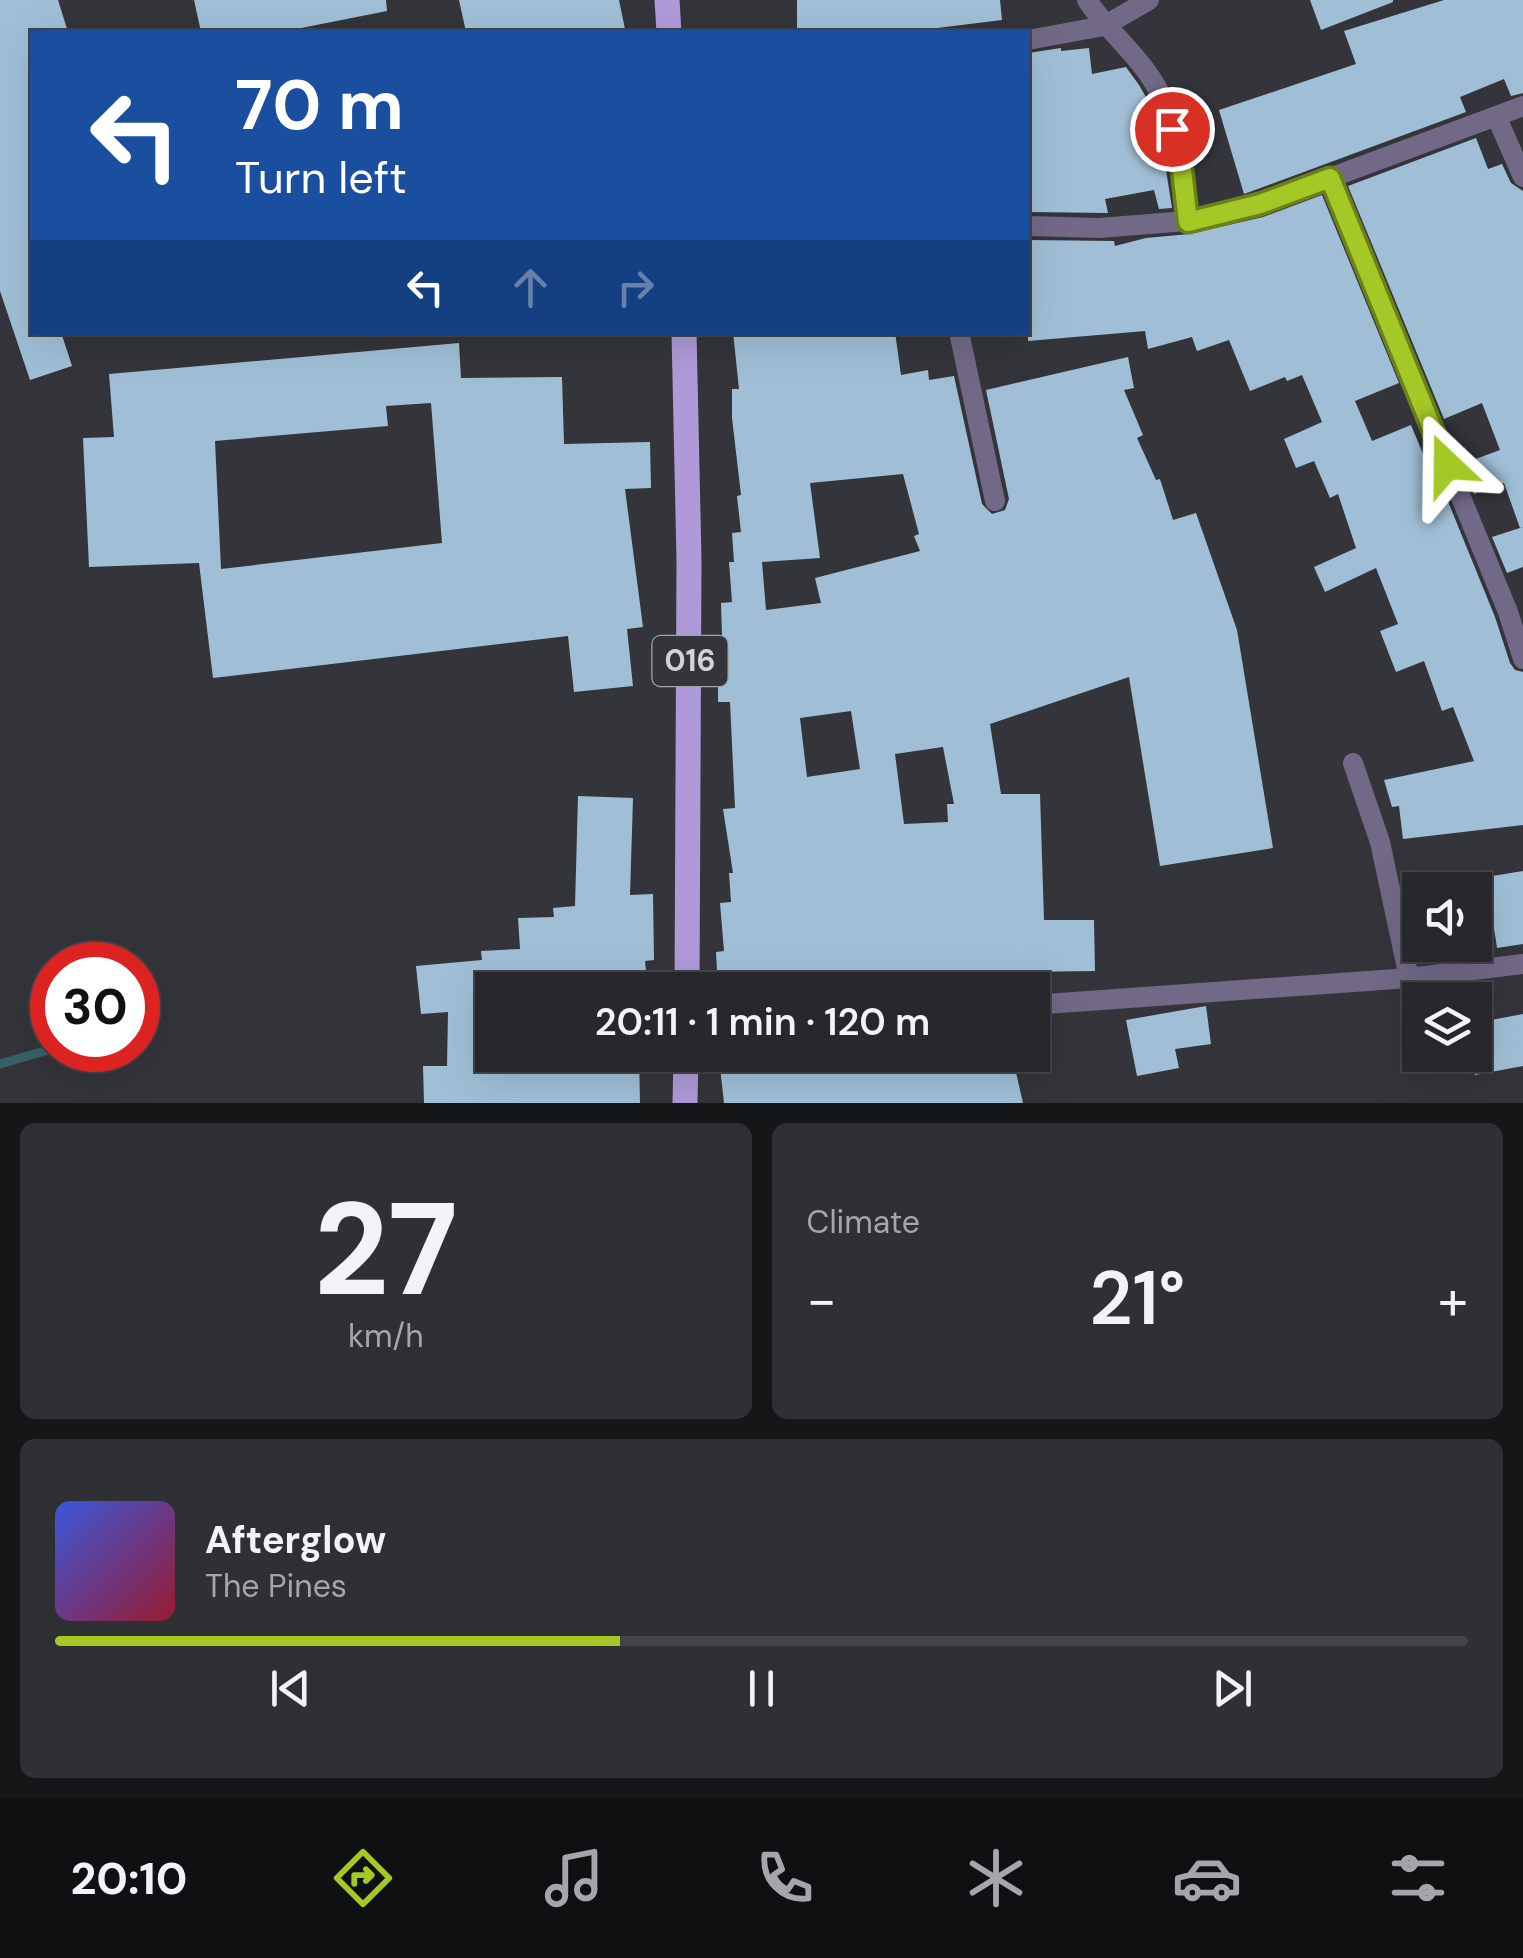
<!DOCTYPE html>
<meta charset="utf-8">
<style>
:root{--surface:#26282c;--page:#2e3034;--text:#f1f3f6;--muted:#a4a6a9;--line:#424448;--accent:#a4c825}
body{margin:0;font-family:"DM Sans",sans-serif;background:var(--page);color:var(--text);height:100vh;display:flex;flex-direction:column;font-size:38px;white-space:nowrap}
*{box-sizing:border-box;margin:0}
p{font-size:32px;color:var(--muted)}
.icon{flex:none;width:55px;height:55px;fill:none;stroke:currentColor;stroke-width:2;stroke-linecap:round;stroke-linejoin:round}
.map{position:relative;height:1103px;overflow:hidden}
.sheet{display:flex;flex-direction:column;gap:20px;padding:20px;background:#151618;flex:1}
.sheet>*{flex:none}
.banner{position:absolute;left:30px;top:30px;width:1000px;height:305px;border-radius:0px;box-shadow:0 10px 40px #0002,0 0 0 2px var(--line);background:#1a4fa0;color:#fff;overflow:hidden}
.buttons{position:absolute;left:1402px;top:872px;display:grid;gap:20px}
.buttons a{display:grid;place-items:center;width:90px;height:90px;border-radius:0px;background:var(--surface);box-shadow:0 10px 40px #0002,0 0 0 2px var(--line);font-size:50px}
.speed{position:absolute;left:30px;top:942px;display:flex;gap:20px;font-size:50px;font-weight:700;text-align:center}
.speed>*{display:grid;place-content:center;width:130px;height:130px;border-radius:50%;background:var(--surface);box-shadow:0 10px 40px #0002,0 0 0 2px var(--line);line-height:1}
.speed .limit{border:15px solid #d22;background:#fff;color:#111}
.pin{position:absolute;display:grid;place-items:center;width:85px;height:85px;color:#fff;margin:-42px;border:5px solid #fff;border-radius:50%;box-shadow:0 2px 10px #0007}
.me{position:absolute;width:110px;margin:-55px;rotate:337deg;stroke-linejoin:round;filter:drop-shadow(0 0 8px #0008)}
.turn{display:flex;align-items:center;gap:35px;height:210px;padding:0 40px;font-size:45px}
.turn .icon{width:130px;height:130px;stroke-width:2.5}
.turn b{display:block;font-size:70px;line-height:85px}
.lanes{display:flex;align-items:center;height:95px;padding:0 40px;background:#0003;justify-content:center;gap:50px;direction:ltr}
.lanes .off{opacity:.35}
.big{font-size:75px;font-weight:600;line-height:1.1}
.sheet .tile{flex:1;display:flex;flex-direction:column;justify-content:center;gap:15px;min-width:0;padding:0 35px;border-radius:15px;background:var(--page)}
.sheet .dial{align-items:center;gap:0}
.dial b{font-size:130px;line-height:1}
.song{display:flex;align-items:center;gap:30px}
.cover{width:120px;height:120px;border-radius:15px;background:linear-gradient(135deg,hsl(230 70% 55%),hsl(350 70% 35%))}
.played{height:10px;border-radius:5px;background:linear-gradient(90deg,var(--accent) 40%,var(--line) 40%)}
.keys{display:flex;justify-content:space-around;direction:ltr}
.heat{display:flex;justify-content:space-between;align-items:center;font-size:55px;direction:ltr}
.sheet .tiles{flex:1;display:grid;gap:20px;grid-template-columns:1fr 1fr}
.tile:last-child{grid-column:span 2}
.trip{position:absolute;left:475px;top:972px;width:575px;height:100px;border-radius:0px;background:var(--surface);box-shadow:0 10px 40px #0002,0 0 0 2px var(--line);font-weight:600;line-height:100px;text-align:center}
.tabs{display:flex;height:160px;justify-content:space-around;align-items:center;background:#0f1012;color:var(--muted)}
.tabs .icon{width:70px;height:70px}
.tabs .on{color:var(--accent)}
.tabs b{font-size:45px;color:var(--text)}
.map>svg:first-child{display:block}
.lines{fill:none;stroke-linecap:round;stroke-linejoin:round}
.stream{stroke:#396169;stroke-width:9}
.building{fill:#a0bfd6;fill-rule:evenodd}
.street{stroke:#726987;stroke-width:20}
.primary{stroke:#ae9ad8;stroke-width:25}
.route-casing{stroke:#6b8218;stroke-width:25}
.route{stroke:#a4c825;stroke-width:18}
.labels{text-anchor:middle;stroke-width:10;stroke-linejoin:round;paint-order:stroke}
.shield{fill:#33353a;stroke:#a2a4a7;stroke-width:2.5}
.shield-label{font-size:30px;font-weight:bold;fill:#d1d3d6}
</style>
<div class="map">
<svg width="1523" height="1103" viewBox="0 0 1523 1103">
<rect width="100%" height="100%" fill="#33353a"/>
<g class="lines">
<!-- stream -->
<polyline class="stream" points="0,1064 52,1049"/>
</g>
<!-- building -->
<g class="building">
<polygon points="0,0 58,0 68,32 32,32 32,332 61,332 72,366 30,380 0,291"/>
<polygon points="194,0 386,0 387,11 281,32 201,32"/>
<polygon points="459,0 619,0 625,29 605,32 466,32"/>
<polygon points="797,0 1000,0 1002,20 937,28 938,32 797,32"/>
<polygon points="1310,0 1393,0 1393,2 1321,30"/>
<polygon points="1444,0 1523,0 1523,93 1511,96 1504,79 1460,97 1466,112 1244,194 1219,110 1356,64 1344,31"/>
<polygon points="1061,48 1061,51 1089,48 1092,74 1126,67 1139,85 1146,97 1154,134 1160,132 1172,208 1159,209 1154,190 1105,199 1108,213 1028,212 1028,53"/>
<polygon points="1476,138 1488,169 1502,164 1511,183 1523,191 1523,527 1520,528 1504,483 1474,494 1462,464 1500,450 1482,403 1444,419 1348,186"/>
<polygon points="1322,195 1399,383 1355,401 1372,441 1411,425 1431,473 1436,472 1495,617 1510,663 1515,670 1523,672 1523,825 1403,839 1399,806 1392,807 1384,780 1474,761 1453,707 1442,711 1424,661 1396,672 1380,631 1398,624 1376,568 1325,592 1314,567 1356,548 1338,494 1330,498 1314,461 1296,468 1284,439 1322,422 1302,375 1287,381 1285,377 1250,391 1229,340 1197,351 1192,337 1148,349 1145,331 1028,341 1028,240 1114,241 1115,246 1146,238 1190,234 1263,217"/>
<path d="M733,332h162l6,43 27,-5 1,10 25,-4 28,128 10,10 13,-4 4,-11 -23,-109 142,-33 6,31 -10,2 19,45 -6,3 19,42 4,-1 13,41 23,-7 41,117 36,218 -113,18 -31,-189 -139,47 11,70h39l4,126h50l1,51 -89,1v5h-14v13h-274l-2,-38 8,-1 -4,-48 11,-1 -2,-29h4l-10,-64 12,-1 -5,-106h-12v-34h5l-2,-65 11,-1 -3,-40h5l-2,-29 9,-1 -4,-36 4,-1 -9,-77v-29h7zM903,474l16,60 -5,2 6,15 -105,27 6,25 -55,7 -4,-48 58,-4 -10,-75zM851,711l9,58 -53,8 -7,-59zM943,747l11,57h-7l1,18 -44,2 -9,-70z"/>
<path d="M459,343l2,35 101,-1 2,67 86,-2 1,46 -26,1 18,138 -16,2 6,57 -59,6 -6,-56 -355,42 -14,-115 -110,4 -6,-129 31,-1 -5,-63zM431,403l11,140 -221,26 -6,-128 173,-15 -2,-20z"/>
<polygon points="1523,527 1523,567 1507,573 1492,537"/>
<polygon points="578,796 633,798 630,895 653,894 654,960 645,961 648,990 607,990 606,974 556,981 556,985 492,990 492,1055 639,1055 640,1103 424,1103 423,1066 447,1066 448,1012 421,1014 416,966 482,960 481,951 520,949 518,918 554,917 553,908 575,906"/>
<polygon points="1523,871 1523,944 1497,948 1494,928 1490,929 1480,878"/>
<polygon points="1206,1006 1211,1044 1175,1049 1179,1068 1137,1076 1126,1020"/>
<polygon points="1523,1014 1523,1066 1475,1075 1475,1023"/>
<polygon points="726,1055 1012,1055 1023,1103 724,1103 720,1067 727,1066"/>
</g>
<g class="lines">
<!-- street -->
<g class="street">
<path d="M1087,0c19,29 45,49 64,78 27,40 31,97 36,143"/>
<polyline points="1028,40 1104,26 1149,0"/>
<polyline points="1497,118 1523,177"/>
<polyline points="1330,178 1508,612 1523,659"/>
<polyline points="1028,226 1099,228 1187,221 1260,204 1523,106"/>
<polyline points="959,332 995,501"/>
<polyline points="1353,763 1380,842 1409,978"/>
<polyline points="1032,1005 1409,978 1523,964"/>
</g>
<!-- primary -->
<g class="primary">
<polyline points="667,0 669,32"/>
<polyline points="684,332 689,560 687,990"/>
<polyline points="685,1103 686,1055"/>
</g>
</g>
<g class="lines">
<defs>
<polyline id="route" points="1172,129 1182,170 1188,222 1260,204 1330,178 1447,465"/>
</defs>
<!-- route casing -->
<use href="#route" class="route-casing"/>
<!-- route -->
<use href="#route" class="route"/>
</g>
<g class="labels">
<!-- shield labels -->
<rect class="shield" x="652.5" y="636" width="75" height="50" rx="8"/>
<g class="shield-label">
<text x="690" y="671">016</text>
</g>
</g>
</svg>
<div class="buttons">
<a><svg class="icon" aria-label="sound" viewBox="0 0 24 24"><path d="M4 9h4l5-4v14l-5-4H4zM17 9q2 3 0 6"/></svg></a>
<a><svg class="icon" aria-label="layers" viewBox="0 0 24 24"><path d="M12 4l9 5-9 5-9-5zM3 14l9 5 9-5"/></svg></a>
</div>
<div class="speed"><div class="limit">30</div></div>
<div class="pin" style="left:1172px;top:129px;background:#d93025"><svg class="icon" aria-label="arrive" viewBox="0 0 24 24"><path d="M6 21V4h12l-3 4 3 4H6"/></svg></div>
<svg class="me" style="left:1447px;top:465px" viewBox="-20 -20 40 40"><path d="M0-17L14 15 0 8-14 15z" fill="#a4c825" stroke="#fff" stroke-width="4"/></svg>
<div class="trip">20:11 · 1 min · 120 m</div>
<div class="banner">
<div class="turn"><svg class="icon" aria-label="left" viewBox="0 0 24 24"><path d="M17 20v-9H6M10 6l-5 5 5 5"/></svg><div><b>70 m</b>Turn left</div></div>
<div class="lanes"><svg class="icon" aria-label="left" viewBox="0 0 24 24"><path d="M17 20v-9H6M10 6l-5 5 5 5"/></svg><svg class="icon off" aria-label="ahead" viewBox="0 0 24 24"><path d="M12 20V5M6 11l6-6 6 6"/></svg><svg class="icon off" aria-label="right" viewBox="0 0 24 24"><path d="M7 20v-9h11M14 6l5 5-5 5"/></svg></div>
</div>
</div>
<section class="sheet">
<div class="tiles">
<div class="tile dial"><b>27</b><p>km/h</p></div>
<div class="tile"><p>Climate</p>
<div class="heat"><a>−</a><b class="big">21°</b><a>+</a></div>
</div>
<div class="tile">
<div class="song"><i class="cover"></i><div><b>Afterglow</b><p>The Pines</p></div></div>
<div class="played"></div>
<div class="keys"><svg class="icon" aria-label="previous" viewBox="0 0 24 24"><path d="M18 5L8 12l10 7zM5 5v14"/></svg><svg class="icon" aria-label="pause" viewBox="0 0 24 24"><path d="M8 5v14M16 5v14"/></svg><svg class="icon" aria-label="next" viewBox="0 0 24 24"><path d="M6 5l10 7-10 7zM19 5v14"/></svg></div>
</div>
</div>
</section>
<nav class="tabs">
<b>20:10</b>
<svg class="icon on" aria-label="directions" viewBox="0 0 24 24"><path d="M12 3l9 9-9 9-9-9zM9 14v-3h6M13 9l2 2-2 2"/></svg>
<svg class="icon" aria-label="music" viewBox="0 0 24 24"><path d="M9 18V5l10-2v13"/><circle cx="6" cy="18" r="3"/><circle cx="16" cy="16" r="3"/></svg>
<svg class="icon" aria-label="phone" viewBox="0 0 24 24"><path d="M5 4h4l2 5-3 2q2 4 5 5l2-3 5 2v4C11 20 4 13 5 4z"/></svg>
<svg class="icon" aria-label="climate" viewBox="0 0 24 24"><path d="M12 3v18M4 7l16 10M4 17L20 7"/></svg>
<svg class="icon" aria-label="car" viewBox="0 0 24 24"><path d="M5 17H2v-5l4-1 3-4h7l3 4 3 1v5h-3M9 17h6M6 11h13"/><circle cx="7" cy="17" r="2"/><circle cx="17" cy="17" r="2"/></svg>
<svg class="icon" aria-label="filters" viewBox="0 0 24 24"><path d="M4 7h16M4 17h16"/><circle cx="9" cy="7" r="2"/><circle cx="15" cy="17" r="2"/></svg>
</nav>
